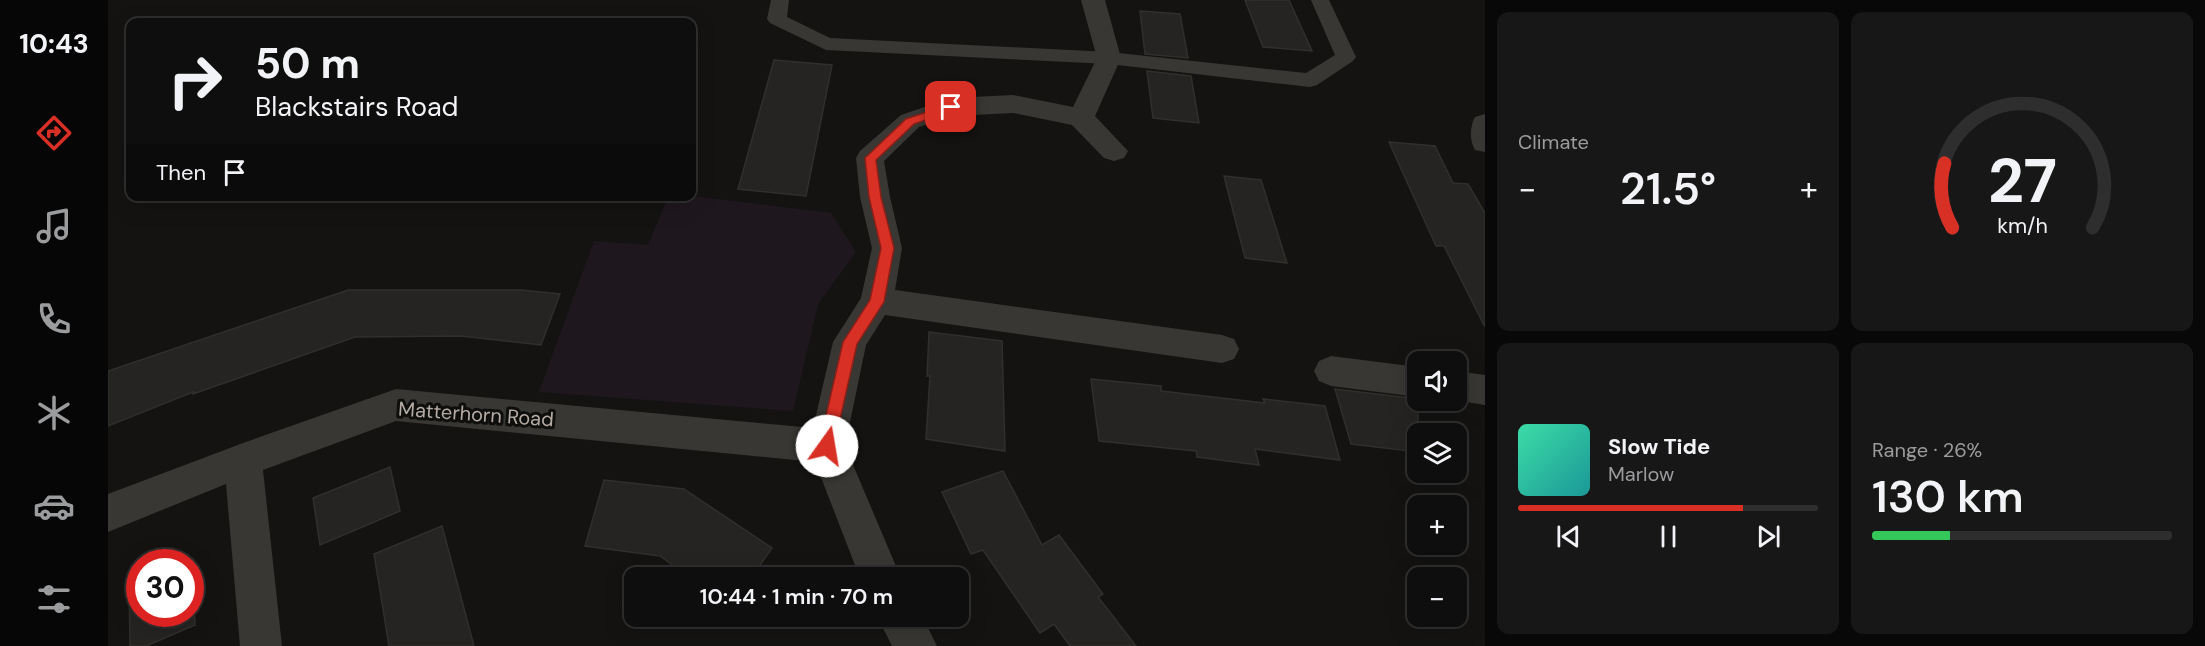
<!DOCTYPE html>
<meta charset="utf-8">
<style>
:root{--surface:#0f0e0e;--page:#181717;--text:#f1f3f6;--muted:#9b9c9e;--line:#2f2e2e;--accent:#d93025}
body{margin:0;font-family:"DM Sans",sans-serif;background:var(--page);color:var(--text);height:100vh;display:flex;flex-direction:column;font-size:22px;white-space:nowrap}
*{box-sizing:border-box;margin:0}
p{font-size:20px;color:var(--muted)}
.icon{flex:none;width:33px;height:33px;fill:none;stroke:currentColor;stroke-width:2;stroke-linecap:round;stroke-linejoin:round}
.map{position:relative;flex:1;overflow:hidden}
.drawer{display:flex;flex-direction:column;gap:12px;padding:12px;background:#080808;width:720px}
.drawer>*{flex:none}
.guide{position:absolute;left:18px;top:18px;width:570px;height:183px;border-radius:12px;box-shadow:0 6px 24px #0002,0 0 0 2px var(--line);background:#0f0e0e;color:var(--text);overflow:hidden}
.controls{position:absolute;left:1299px;top:351px;display:grid;gap:12px}
.controls a{display:grid;place-items:center;width:60px;height:60px;border-radius:12px;background:var(--surface);box-shadow:0 6px 24px #0002,0 0 0 2px var(--line);font-size:30px}
.speed{position:absolute;left:18px;top:549px;display:flex;gap:12px;font-size:30px;font-weight:700;text-align:center}
.speed>*{display:grid;place-content:center;width:78px;height:78px;border-radius:50%;background:var(--surface);box-shadow:0 6px 24px #0002,0 0 0 2px var(--line);line-height:1}
.speed .limit{border:9px solid #d22;background:#fff;color:#111}
.pin{position:absolute;display:grid;place-items:center;width:51px;height:51px;color:#fff;margin:-26px;border-radius:12px;box-shadow:0 3px 9px #0006}
.me{position:absolute;width:66px;margin:-33px;rotate:13deg;stroke-linejoin:round;filter:drop-shadow(0 0 4px #0008)}
.turn{display:flex;align-items:center;gap:21px;height:126px;padding:0 30px;font-size:27px}
.turn .icon{width:78px;height:78px;stroke-width:2.5}
.turn b{display:block;font-size:42px;line-height:51px}
.then{display:flex;align-items:center;height:57px;padding:0 30px;background:#0003;gap:12px;font-size:22px}
.big{font-size:45px;font-weight:600;line-height:1.1}
.drawer .widget{flex:1;display:flex;flex-direction:column;justify-content:center;gap:9px;min-width:0;padding:0 21px;border-radius:12px;background:var(--page)}
.drawer .dial{align-items:center;gap:0}
.dial svg{height:156px;overflow:visible;fill:none;stroke:var(--line);stroke-width:7;stroke-linecap:round;text-anchor:middle}
.dial text{fill:var(--text);stroke:none}
.song{display:flex;align-items:center;gap:18px}
.cover{width:72px;height:72px;border-radius:9px;background:linear-gradient(135deg,hsl(160 70% 55%),hsl(180 70% 35%))}
.played{height:6px;border-radius:3px;background:linear-gradient(90deg,var(--accent) 75%,var(--line) 75%)}
.keys{display:flex;justify-content:space-around;direction:ltr}
.heat{display:flex;justify-content:space-between;align-items:center;font-size:33px;direction:ltr}
.charge{height:9px;border-radius:4px;background:linear-gradient(90deg,#34c759 26%,var(--line) 0)}
.drawer .tiles{flex:1;display:grid;gap:12px;grid-template-columns:repeat(2,1fr)}
.trip{position:absolute;left:516px;top:567px;width:345px;height:60px;border-radius:12px;background:var(--surface);box-shadow:0 6px 24px #0002,0 0 0 2px var(--line);font-weight:600;line-height:60px;text-align:center}
main{display:flex;flex:1;min-height:0}
.menu{display:flex;flex-direction:column;width:108px;justify-content:space-around;align-items:center;background:#060606;color:var(--muted)}
.menu .icon{width:42px;height:42px}
.menu .on{color:var(--accent)}
.menu b{font-size:27px;color:var(--text)}
.map>svg:first-child{display:block}
.green{fill:#1e181e}
.building{fill:#252422;stroke:#2f2f2c;stroke-width:1.5}
.lines{fill:none;stroke-linecap:round;stroke-linejoin:round}
.service{fill:#383733;fill-rule:evenodd}
.minor{fill:#383733;fill-rule:evenodd}
.route{fill:#d93025;stroke:#8d1f18;stroke-width:1.5}
.labels{text-anchor:middle;stroke-width:6;stroke-linejoin:round;paint-order:stroke}
.street-label{font-size:20px;fill:#b4aca4;stroke:#0e0e0d}
</style>
<main>
<nav class="menu">
<b>10:43</b>
<svg class="icon on" aria-label="directions" viewBox="0 0 24 24"><path d="M12 3l9 9-9 9-9-9zM9 14v-3h6M13 9l2 2-2 2"/></svg>
<svg class="icon" aria-label="music" viewBox="0 0 24 24"><path d="M9 18V5l10-2v13"/><circle cx="6" cy="18" r="3"/><circle cx="16" cy="16" r="3"/></svg>
<svg class="icon" aria-label="phone" viewBox="0 0 24 24"><path d="M5 4h4l2 5-3 2q2 4 5 5l2-3 5 2v4C11 20 4 13 5 4z"/></svg>
<svg class="icon" aria-label="climate" viewBox="0 0 24 24"><path d="M12 3v18M4 7l16 10M4 17L20 7"/></svg>
<svg class="icon" aria-label="car" viewBox="0 0 24 24"><path d="M5 17H2v-5l4-1 3-4h7l3 4 3 1v5h-3M9 17h6M6 11h13"/><circle cx="7" cy="17" r="2"/><circle cx="17" cy="17" r="2"/></svg>
<svg class="icon" aria-label="filters" viewBox="0 0 24 24"><path d="M4 7h16M4 17h16"/><circle cx="9" cy="7" r="2"/><circle cx="15" cy="17" r="2"/></svg>
</nav>
<div class="map">
<svg width="1377" height="646" viewBox="0 0 1377 646">
<rect width="100%" height="100%" fill="#141312"/>
<!-- green -->
<polygon class="green" points="584,196 723,213 748,252 710,304 685,411 431,392 486,241 540,245 560,197"/>
<!-- building -->
<g class="building">
<polygon points="1137,0 1181,0 1204,51 1155,47"/>
<polygon points="1032,11 1072,14 1080,58 1037,54"/>
<polygon points="666,60 724,65 698,196 630,189"/>
<polygon points="1039,71 1083,76 1091,123 1045,118"/>
<polygon points="1281,142 1327,146 1345,183 1360,184 1377,213 1377,327 1336,246 1328,246"/>
<polygon points="1116,176 1153,180 1179,263 1137,258"/>
<polygon points="240,290 413,290 452,294 433,345 353,336 247,337 85,394 85,392 0,426 0,371"/>
<polygon points="821,332 894,341 897,451 818,439 822,376 819,376"/>
<polygon points="983,379 1053,386 1053,391 1157,403 1155,399 1217,406 1232,460 1147,449 1151,465 1089,457 1088,451 991,441"/>
<polygon points="1227,389 1310,399 1310,452 1243,444"/>
<polygon points="282,467 292,511 212,545 205,498"/>
<polygon points="895,471 934,545 951,535 995,594 990,597 1028,646 962,646 946,624 932,633 875,550 863,554 834,492"/>
<polygon points="496,480 576,489 664,548 643,578 582,578 552,556 477,546"/>
<polygon points="334,526 366,646 281,646 266,554"/>
<polygon points="84,558 87,625 38,646 22,646 21,584 32,580 32,614 82,614 82,562 74,562"/>
</g>
<g class="lines">
<!-- service -->
<polygon class="service" points="663,0 681,0 679,17 722,38 1001,52 1198,73 1227,55 1203,0 1221,0 1248,57 1245,61 1209,85 1202,87 1001,64 718,50 662,23 659,19"/>
<!-- minor -->
<g class="minor">
<polygon points="973,0 997,0 1013,58 987,116 1020,151 1016,158 1006,161 996,158 964,125 905,113 845,116 811,127 776,161 782,197 794,248 787,290 1114,335 1126,339 1131,349 1126,359 1114,363 777,315 758,345 737,446 793,578 752,578 707,462 288,421 155,470 174,646 132,646 118,484 0,532 0,494 135,443 288,389 705,428 725,342 753,298 764,248 752,197 748,158 752,151 793,115 843,98 905,95 965,107 989,58"/>
<path d="M1377,114v38l-10,-2c-6,-10 -5,-24 0,-33z"/>
<polygon points="1223,356 1310,367 1310,397 1223,386 1211,381 1206,371 1211,361"/>
<polygon points="1348,371 1377,375 1377,405 1346,400 1348,400"/>
<polygon points="769,616 814,616 829,646 784,646"/>
</g>
</g>
<!-- route -->
<polygon class="route" points="843,104 848,107 847,110 806,124 768,160 773,197 786,248 776,302 749,344 726,446 724,451 719,453 713,451 711,446 735,342 762,300 773,248 761,197 757,158 798,119"/>
<g class="labels">
<!-- street labels -->
<g class="street-label">
<text transform="translate(368 414) rotate(4)" y="7">Matterhorn Road</text>
</g>
</g>
</svg>
<div class="controls">
<a><svg class="icon" aria-label="sound" viewBox="0 0 24 24"><path d="M4 9h4l5-4v14l-5-4H4zM17 9q2 3 0 6"/></svg></a>
<a><svg class="icon" aria-label="layers" viewBox="0 0 24 24"><path d="M12 4l9 5-9 5-9-5zM3 14l9 5 9-5"/></svg></a>
<a>+</a>
<a>−</a>
</div>
<div class="speed"><div class="limit">30</div></div>
<div class="pin" style="left:843px;top:107px;background:#d93025"><svg class="icon" aria-label="arrive" viewBox="0 0 24 24"><path d="M6 21V4h12l-3 4 3 4H6"/></svg></div>
<svg class="me" style="left:719px;top:446px" viewBox="-20 -20 40 40"><circle r="19" fill="#fff"/><path d="M0-13L10 11 0 6-10 11z" fill="#d93025"/></svg>
<div class="trip">10:44 · 1 min · 70 m</div>
<div class="guide">
<div class="turn"><svg class="icon" aria-label="right" viewBox="0 0 24 24"><path d="M7 20v-9h11M14 6l5 5-5 5"/></svg><div><b>50 m</b>Blackstairs Road</div></div>
<div class="then">Then<svg class="icon" aria-label="arrive" viewBox="0 0 24 24"><path d="M6 21V4h12l-3 4 3 4H6"/></svg></div>
</div>
</div>
<section class="drawer">
<div class="tiles">
<div class="widget"><p>Climate</p>
<div class="heat"><a>−</a><b class="big">21.5°</b><a>+</a></div>
</div>
<div class="widget dial"><svg viewBox="0 0 100 80">
<path d="M14 69A42 42 0 1 1 86 69"/>
<path d="M14 69A42 42 0 0 1 10 36" stroke="#d93025"/>
<text x="50" y="56" font-size="32" font-weight="700">27</text>
<text x="50" y="72" font-size="11">km/h</text>
</svg></div>
<div class="widget">
<div class="song"><i class="cover"></i><div><b>Slow Tide</b><p>Marlow</p></div></div>
<div class="played"></div>
<div class="keys"><svg class="icon" aria-label="previous" viewBox="0 0 24 24"><path d="M18 5L8 12l10 7zM5 5v14"/></svg><svg class="icon" aria-label="pause" viewBox="0 0 24 24"><path d="M8 5v14M16 5v14"/></svg><svg class="icon" aria-label="next" viewBox="0 0 24 24"><path d="M6 5l10 7-10 7zM19 5v14"/></svg></div>
</div>
<div class="widget"><p>Range · 26%</p><b class="big">130 km</b><div class="charge"></div></div>
</div>
</section>
</main>
